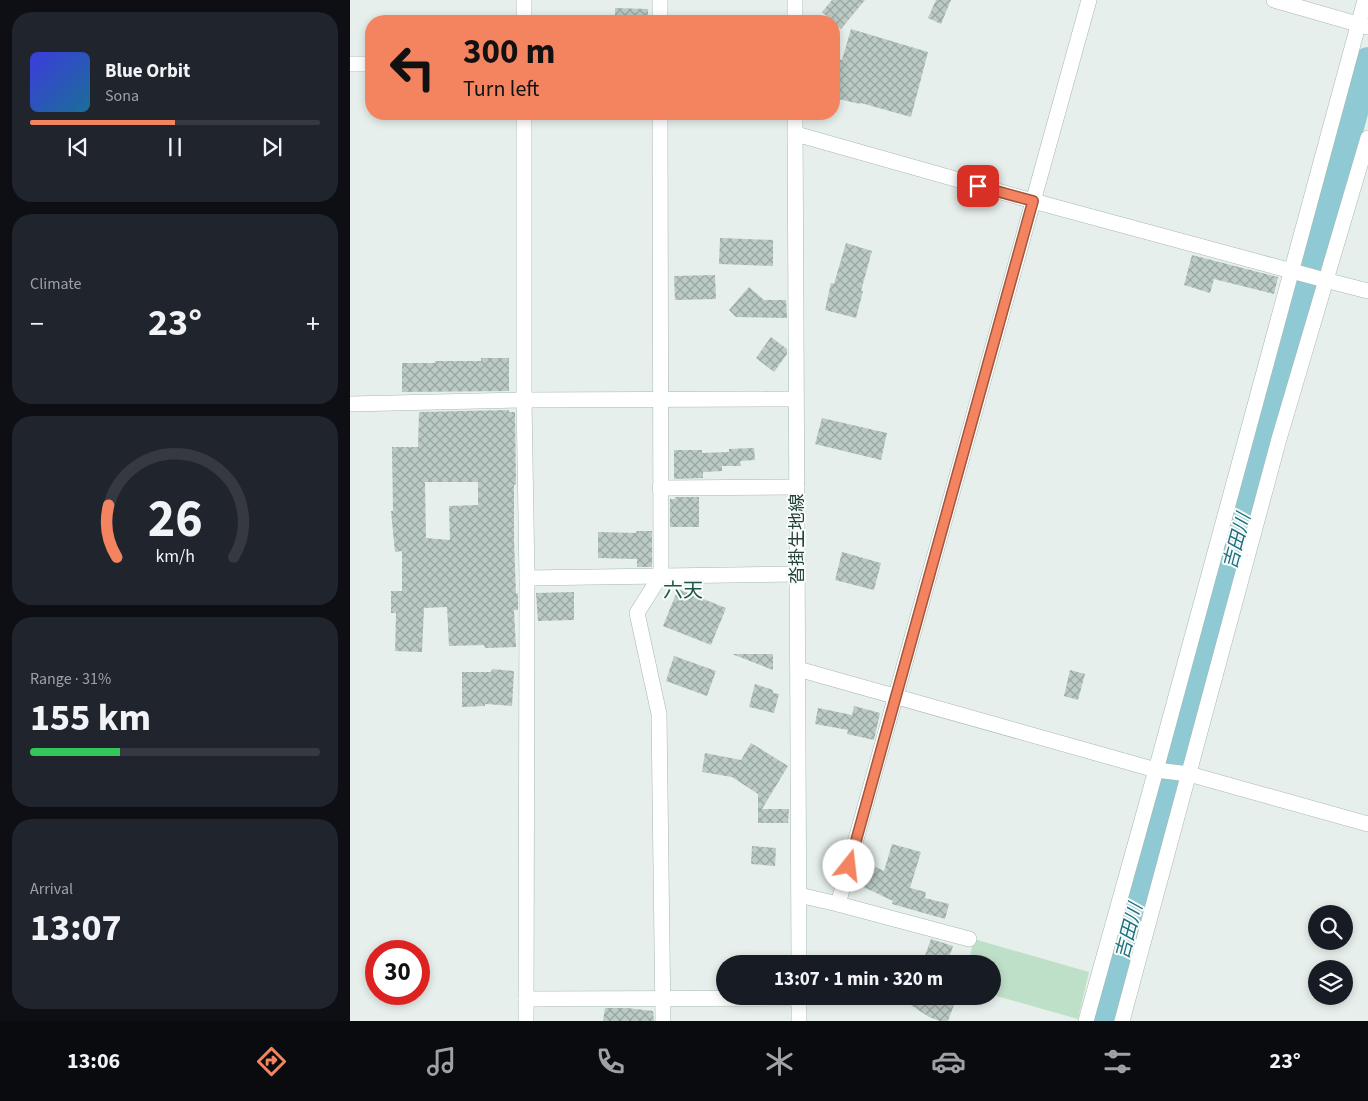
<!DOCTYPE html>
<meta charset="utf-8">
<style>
:root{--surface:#171b24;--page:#20242c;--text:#f1f3f6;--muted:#9ea1a6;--line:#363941;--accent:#f4845f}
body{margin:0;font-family:"Source Sans 3","Noto Sans JP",sans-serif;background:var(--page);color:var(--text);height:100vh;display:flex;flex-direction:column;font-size:19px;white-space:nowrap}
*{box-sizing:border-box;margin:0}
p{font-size:16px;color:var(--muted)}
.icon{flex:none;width:28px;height:28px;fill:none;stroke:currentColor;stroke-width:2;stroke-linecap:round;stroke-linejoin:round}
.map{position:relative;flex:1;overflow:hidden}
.panel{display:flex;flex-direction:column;gap:12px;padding:12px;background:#0d0f14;width:350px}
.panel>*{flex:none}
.banner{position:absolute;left:15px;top:15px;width:475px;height:105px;border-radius:20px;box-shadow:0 2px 8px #0003;background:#f4845f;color:#111;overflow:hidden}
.buttons{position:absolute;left:958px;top:905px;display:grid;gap:10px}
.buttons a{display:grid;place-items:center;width:45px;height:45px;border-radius:50%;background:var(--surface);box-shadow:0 2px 8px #0003;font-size:25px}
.speed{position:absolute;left:15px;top:940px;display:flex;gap:10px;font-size:25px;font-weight:700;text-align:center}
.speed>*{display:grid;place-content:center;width:65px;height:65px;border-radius:50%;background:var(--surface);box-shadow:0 2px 8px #0003;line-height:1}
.speed .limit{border:8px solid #d22;background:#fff;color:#111}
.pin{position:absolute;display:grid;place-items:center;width:42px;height:42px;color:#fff;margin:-21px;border-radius:10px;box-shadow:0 2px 8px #0006}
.me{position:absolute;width:55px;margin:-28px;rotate:16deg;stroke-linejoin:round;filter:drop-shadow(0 0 4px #0008)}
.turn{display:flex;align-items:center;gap:18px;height:105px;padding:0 15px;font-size:22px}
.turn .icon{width:65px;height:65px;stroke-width:2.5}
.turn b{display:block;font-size:35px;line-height:42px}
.big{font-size:38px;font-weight:700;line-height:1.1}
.panel .card{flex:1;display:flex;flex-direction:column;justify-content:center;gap:8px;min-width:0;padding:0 18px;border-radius:20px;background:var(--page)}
.panel .dial{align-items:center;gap:0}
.dial svg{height:130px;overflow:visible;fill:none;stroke:var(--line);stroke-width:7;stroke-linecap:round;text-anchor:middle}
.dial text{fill:var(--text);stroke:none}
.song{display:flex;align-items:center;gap:15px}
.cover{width:60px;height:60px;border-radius:8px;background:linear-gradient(135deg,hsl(240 70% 55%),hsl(200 70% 35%))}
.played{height:5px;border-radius:2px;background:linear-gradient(90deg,var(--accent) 50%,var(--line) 50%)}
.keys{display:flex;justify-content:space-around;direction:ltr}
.heat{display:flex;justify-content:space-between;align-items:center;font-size:28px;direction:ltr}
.charge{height:8px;border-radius:4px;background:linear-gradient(90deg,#34c759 31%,var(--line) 0)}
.trip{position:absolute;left:366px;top:955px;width:285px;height:50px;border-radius:25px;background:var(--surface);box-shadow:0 2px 8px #0003;font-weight:700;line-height:50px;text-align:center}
.tab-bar{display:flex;height:80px;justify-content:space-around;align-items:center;background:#090b0e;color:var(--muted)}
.tab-bar .icon{width:35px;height:35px}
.tab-bar .current{color:var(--accent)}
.tab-bar b{font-size:22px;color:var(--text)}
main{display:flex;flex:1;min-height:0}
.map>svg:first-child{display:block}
.garden{fill:#bfe0c8}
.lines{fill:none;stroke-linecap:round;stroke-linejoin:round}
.river{stroke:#8ec9d4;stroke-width:28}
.building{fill:url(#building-cross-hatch);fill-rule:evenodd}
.minor-casing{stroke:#a8b8b2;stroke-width:16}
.tertiary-casing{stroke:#a8b8b2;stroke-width:16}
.secondary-casing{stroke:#a4bbb3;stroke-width:16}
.minor{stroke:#fff;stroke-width:15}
.tertiary{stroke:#fff;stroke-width:15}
.secondary{stroke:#fff;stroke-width:15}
.route-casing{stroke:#9f563e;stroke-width:12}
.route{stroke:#f4845f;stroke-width:9}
.labels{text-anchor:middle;stroke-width:4;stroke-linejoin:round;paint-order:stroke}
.street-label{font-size:18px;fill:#24423a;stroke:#f7fbf9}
.water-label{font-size:19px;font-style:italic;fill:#1c6f80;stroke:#f7fbf9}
.quarter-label{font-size:20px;fill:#1f5548;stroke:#f7fbf9}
</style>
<main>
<section class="panel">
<div class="card">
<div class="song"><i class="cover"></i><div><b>Blue Orbit</b><p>Sona</p></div></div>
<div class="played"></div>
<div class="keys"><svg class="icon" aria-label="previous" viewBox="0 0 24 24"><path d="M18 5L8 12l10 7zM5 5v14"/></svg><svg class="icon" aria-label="pause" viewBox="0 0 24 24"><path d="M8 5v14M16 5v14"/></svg><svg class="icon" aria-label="next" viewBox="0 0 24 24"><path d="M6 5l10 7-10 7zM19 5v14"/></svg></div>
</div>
<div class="card"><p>Climate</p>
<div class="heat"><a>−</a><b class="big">23°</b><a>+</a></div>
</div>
<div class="card dial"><svg viewBox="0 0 100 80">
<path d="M14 69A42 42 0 1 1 86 69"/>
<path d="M14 69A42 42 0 0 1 9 37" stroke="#f4845f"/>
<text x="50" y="56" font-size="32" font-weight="700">26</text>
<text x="50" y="72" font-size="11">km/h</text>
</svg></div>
<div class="card"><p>Range · 31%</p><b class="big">155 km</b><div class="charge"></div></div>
<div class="card"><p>Arrival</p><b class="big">13:07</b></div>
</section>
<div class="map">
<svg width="1018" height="1021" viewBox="0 0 1018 1021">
<defs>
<pattern id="building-cross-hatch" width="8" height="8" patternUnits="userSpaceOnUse" patternTransform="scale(1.25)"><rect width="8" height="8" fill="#bbcac4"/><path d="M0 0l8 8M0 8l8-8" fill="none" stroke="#98a6a0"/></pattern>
</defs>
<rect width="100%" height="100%" fill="#e6efeb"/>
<!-- garden -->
<polygon class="garden" points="624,939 739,972 728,1019 643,995 642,964 618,964"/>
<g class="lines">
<!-- river -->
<polyline class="river" points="753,1021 863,616 929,388 1018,61"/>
</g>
<!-- building -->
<g class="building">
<polygon points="482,0 515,0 491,29 472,12"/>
<polygon points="586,0 601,0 591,24 578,18"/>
<polygon points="265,8 298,9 298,21 265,21"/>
<polygon points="501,29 578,52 561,117 511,103 510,104 484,98 484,58 492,60"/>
<polygon points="370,238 423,240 423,266 369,264"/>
<polygon points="496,243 522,251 511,291 513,291 506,318 475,310 481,283 484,284"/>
<polygon points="842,255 928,277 924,294 864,279 860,293 834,285"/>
<polygon points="365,275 366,299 325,300 324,276"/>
<polygon points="399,287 414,300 436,300 437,318 386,317 379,310"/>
<polygon points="421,337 437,349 437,354 424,372 406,358"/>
<polygon points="131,358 159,358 159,391 52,392 52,363 85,363 85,361 131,361"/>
<path d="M159,410v2h6l1,72 -2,1v54l2,55 2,-1v17h-4l2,37 -31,1 -1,-3 -35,1 -2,-39 -23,1 -2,44 -27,-1 1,-38h-5v-22h11v-40l-7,1 -4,-41h2l-1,-64h26l1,-35zM75,482h53v23l-29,1 1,34 -24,-2z"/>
<polygon points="472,418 537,433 531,460 465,444"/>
<polygon points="404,448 405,460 390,461 391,466 372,466 372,471 353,472 353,478 324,479 324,450 352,450 352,453 379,452 379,449"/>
<polygon points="325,497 349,497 349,527 320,527 320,499 325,499"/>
<polygon points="286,531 302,531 302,567 287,567 287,559 248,558 248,532 286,533"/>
<polygon points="492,552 531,563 524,590 485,580"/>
<polygon points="328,589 376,608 361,645 313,626"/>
<polygon points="224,592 224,620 188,621 186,593"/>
<polygon points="382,654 423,654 423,670"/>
<polygon points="324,656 366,671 357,696 316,681"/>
<polygon points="142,669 164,671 162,706 135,704 135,706 112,707 112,672 141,672"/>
<polygon points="720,670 735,674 728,700 714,696"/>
<polygon points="405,684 423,690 423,693 429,694 424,713 399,707"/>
<polygon points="504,706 530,713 524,740 497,734 498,730 465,724 468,708 502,715"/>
<polygon points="401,743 438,766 412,809 439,809 438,823 408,823 408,794 382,777 352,772 355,753 391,760"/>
<polygon points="542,844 571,852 560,888 576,892 575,898 599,904 595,919 542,904 543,901 505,883 515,862 534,871"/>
<polygon points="402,846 426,848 425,866 401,864"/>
<polygon points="581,939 603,946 597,964 582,964 573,961"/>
<polygon points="547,996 590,996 605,1002 598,1021 590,1021 579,1017"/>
<polygon points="255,1008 277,1008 303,1011 304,1021 253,1021"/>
</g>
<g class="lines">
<defs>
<g id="minor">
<polyline points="174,0 174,21"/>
<polyline points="310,0 310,21"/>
<polyline points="924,0 1018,27"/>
<polyline points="0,64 21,64"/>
<polyline points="174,114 174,400 177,578 176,1021"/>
<polyline points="310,114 311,575 287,613 309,714 313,1021"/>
<polyline points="446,134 683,201 975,280"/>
<polyline points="0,404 174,400 446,399"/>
<polyline points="310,488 447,487"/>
<polyline points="177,578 447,574"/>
<polyline points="448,669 806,770 839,774 1018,824"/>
<polyline points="449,895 488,904 739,0"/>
<polyline points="488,904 619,939"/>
<polyline points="176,999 449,998"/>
<polyline points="736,1021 806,770 1015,0"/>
<polyline points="772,1021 929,439 1018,138"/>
</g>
<polyline id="tertiary" points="975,280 1018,291"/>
<g id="secondary">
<polyline points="445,21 445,0"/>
<polyline points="445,114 449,964"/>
<polyline points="449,1021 449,996"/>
</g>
</defs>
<!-- minor casing -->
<use href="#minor" class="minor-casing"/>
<!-- tertiary casing -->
<use href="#tertiary" class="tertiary-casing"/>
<!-- secondary casing -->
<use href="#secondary" class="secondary-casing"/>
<!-- minor -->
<use href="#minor" class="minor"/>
<!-- tertiary -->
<use href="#tertiary" class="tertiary"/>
<!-- secondary -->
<use href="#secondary" class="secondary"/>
</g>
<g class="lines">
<defs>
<polyline id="route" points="499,866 683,201 628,186"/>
</defs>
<!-- route casing -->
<use href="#route" class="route-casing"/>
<!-- route -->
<use href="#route" class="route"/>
</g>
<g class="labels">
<!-- street labels -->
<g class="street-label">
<text transform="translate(447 539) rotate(-90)" y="6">沓掛生地線</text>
</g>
<!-- water labels -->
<g class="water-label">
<text transform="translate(886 541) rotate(-75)" y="7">吉田川</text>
<text transform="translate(778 931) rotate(-75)" y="7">吉田川</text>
</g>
<!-- quarter labels -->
<g class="quarter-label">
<text x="333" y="597">六天</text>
</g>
</g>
</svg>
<div class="buttons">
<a><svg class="icon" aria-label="search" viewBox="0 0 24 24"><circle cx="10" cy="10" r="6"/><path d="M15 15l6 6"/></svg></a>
<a><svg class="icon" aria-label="layers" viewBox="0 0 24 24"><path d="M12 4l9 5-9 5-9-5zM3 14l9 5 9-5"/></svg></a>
</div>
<div class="speed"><div class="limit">30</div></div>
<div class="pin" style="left:628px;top:186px;background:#d93025"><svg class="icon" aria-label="arrive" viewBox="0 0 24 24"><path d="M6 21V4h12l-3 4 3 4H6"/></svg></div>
<svg class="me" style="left:499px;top:866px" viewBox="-20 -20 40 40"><circle r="19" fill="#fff"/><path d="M0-13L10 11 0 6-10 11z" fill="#f4845f"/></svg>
<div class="trip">13:07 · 1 min · 320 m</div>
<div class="banner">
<div class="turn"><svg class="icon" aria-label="left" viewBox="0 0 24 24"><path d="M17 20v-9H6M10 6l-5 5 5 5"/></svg><div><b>300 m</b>Turn left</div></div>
</div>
</div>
</main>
<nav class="tab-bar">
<b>13:06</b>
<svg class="icon current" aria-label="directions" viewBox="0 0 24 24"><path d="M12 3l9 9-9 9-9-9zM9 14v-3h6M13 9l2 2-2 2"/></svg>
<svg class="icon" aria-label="music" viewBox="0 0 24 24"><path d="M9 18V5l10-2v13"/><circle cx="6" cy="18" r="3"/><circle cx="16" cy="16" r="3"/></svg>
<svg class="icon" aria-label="phone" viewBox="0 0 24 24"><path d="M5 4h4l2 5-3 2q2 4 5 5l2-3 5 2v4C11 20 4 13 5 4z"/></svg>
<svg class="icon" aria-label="climate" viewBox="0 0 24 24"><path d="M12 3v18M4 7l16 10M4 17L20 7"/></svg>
<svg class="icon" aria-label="car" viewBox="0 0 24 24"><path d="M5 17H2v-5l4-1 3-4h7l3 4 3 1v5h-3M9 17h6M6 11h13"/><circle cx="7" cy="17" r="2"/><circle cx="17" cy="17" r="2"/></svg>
<svg class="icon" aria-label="filters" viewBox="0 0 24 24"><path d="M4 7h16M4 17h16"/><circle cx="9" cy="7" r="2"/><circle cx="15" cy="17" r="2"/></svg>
<b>23°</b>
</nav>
